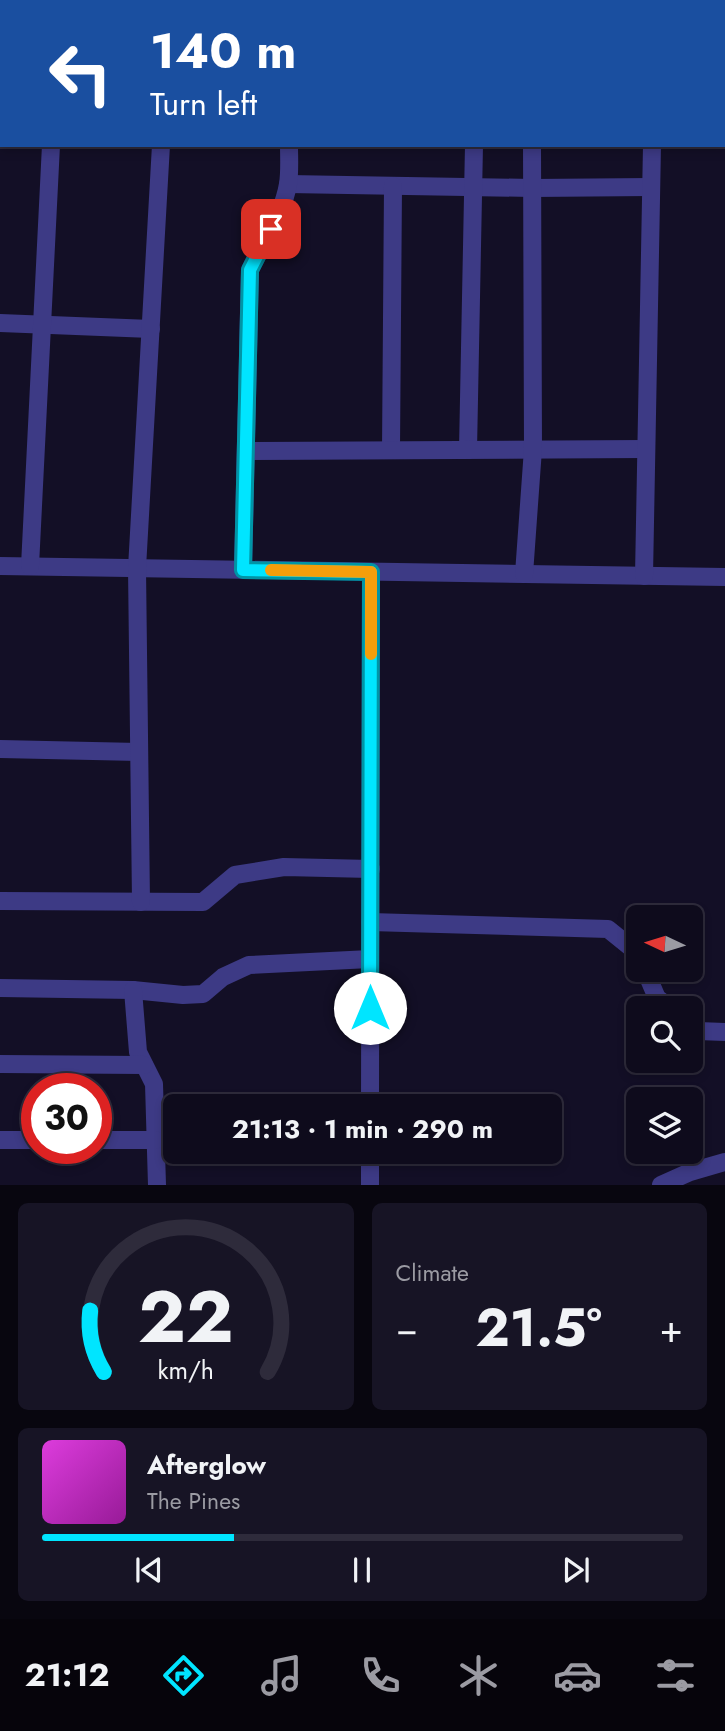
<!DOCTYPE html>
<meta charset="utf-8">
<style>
:root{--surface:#0e0b1c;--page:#171425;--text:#f1f3f6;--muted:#9b9ba3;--line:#2e2b3b;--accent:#00e5ff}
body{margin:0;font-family:Jost,sans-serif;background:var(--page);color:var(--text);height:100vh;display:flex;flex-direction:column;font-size:26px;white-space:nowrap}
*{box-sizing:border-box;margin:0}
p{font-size:23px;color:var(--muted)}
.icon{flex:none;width:38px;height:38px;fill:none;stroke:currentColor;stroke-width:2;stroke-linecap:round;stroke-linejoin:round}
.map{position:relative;height:1185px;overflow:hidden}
.panel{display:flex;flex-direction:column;gap:18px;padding:18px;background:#08060f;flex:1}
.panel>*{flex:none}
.banner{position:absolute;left:0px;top:0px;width:726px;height:147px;box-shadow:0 4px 10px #0003,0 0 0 2px var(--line);background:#1a4fa0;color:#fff;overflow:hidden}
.needle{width:46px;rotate:274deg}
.controls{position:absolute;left:626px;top:905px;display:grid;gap:14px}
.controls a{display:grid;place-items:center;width:77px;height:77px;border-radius:10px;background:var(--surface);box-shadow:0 4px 10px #0003,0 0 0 2px var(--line);font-size:35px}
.speed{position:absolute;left:21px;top:1073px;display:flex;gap:14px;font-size:35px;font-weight:700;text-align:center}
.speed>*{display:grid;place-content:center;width:91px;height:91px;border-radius:50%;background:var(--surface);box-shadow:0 4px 10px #0003,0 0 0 2px var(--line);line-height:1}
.speed .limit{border:10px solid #d22;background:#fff;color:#111}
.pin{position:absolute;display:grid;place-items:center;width:60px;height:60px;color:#fff;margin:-30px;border-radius:14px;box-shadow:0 4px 10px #0006}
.me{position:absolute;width:77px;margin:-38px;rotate:0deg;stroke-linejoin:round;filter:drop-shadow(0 0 5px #0008)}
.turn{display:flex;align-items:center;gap:24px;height:147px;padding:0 35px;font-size:32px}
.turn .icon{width:91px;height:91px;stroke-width:2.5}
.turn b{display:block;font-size:49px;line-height:60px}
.big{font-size:52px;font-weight:700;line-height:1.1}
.panel .tile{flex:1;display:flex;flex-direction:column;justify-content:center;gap:10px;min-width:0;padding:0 24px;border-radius:10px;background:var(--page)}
.panel .dial{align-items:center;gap:0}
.dial svg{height:182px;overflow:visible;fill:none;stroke:var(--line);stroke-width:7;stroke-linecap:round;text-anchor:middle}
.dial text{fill:var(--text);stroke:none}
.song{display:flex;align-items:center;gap:21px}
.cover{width:84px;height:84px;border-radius:10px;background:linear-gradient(135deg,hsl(300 70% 55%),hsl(300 70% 35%))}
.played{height:7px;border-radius:4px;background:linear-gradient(90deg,var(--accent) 30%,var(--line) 30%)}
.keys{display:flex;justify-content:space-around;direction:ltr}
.heat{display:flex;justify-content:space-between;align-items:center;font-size:38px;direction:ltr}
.panel .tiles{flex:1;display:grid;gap:18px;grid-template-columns:1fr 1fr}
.tile:last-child{grid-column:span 2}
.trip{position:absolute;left:163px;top:1094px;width:399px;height:70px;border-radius:10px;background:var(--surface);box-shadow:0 4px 10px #0003,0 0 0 2px var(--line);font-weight:700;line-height:70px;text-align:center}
.dock{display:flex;height:112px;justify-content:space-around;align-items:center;background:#06040b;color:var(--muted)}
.dock .icon{width:49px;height:49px}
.dock .active{color:var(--accent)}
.dock b{font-size:32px;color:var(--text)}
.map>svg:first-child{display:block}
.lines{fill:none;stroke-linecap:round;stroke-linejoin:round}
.street{stroke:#3d3a85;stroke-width:18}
.route-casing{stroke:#0095a6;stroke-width:18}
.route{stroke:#00e5ff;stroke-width:12}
.slow{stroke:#f59e0b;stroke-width:12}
</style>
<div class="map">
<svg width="725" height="1185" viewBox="0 0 725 1185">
<rect width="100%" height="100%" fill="#130f26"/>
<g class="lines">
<!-- street -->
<g class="street">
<polyline points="58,2 58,0"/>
<polyline points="167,2 167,0"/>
<polyline points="280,2 281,0"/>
<polyline points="0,68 2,68"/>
<polyline points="288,184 532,188 651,187"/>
<polyline points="0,323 151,329"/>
<polyline points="391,450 393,186"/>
<polyline points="468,450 474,145"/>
<polyline points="246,451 646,449"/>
<polyline points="0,566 725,577"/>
<polyline points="30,566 51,145"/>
<path d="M243,570l7,-300c13,-28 33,-55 38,-86 2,-12 1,-26 1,-39"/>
<polyline points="524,574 533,449 532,145"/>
<polyline points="644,576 652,145"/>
<polyline points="0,749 139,752"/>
<polyline points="0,901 203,902 235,875 284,867 371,869"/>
<polyline points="141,902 137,568 161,145"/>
<polyline points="370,922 608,929 639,954"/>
<polyline points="645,970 657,998 670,1008"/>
<polyline points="0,988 133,990 183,995 203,994 223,977 249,965 370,959"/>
<polyline points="133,990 138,1052 154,1084 157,1185"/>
<polyline points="691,1025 698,1031 725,1032"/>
<polyline points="0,1064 144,1065"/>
<polyline points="370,1106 371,572"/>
<polyline points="0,1140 37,1140"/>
<polyline points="96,1140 156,1140"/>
<polyline points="370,1185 370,1152"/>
<polyline points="661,1185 690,1172 725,1162"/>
</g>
</g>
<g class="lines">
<defs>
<polyline id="route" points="271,229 250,270 243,570 371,572 370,1008"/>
</defs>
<!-- route casing -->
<use href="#route" class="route-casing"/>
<!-- route -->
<use href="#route" class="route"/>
<!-- slow -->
<polyline class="slow" points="271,570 371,572 371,654"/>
</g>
</svg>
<div class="controls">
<a><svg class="needle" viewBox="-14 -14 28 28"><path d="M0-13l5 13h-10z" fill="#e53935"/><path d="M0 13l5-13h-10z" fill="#9b9ba3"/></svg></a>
<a><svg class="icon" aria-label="search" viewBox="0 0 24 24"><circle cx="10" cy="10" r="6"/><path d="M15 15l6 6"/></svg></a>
<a><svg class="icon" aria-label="layers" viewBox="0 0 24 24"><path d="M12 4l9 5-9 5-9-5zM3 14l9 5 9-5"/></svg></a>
</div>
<div class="speed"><div class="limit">30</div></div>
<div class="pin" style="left:271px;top:229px;background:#d93025"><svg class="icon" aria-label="arrive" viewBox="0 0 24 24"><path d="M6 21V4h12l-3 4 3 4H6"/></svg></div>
<svg class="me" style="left:370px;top:1008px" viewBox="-20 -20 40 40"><circle r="19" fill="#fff"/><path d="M0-13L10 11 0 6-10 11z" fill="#00e5ff"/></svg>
<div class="trip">21:13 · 1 min · 290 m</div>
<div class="banner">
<div class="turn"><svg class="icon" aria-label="left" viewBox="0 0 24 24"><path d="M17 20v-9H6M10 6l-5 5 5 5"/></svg><div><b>140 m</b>Turn left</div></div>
</div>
</div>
<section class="panel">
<div class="tiles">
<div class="tile dial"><svg viewBox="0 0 100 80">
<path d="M14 69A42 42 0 1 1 86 69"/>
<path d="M14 69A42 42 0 0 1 8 42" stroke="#00e5ff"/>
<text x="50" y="56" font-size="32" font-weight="700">22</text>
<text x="50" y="72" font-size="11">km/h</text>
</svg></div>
<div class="tile"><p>Climate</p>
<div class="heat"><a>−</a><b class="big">21.5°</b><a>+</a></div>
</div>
<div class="tile">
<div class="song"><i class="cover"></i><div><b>Afterglow</b><p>The Pines</p></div></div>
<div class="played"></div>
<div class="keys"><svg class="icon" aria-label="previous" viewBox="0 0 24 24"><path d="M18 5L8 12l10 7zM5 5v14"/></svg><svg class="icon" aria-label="pause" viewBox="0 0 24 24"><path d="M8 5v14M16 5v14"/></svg><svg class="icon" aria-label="next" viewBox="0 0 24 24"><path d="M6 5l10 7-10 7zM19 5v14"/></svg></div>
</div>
</div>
</section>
<nav class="dock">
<b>21:12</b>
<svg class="icon active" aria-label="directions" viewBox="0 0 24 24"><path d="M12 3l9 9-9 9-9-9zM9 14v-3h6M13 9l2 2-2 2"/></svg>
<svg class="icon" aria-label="music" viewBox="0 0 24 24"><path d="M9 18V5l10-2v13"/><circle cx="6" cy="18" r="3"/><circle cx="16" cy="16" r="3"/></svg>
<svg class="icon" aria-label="phone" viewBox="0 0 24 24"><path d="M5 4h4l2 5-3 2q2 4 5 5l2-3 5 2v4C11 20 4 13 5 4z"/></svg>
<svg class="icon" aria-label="climate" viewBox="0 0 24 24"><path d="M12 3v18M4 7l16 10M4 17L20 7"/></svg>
<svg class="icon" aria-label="car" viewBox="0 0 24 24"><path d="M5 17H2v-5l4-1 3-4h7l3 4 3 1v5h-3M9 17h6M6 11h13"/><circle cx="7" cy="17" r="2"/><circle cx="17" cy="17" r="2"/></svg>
<svg class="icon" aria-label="filters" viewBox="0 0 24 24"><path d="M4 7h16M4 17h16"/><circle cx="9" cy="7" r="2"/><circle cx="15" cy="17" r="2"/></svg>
</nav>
